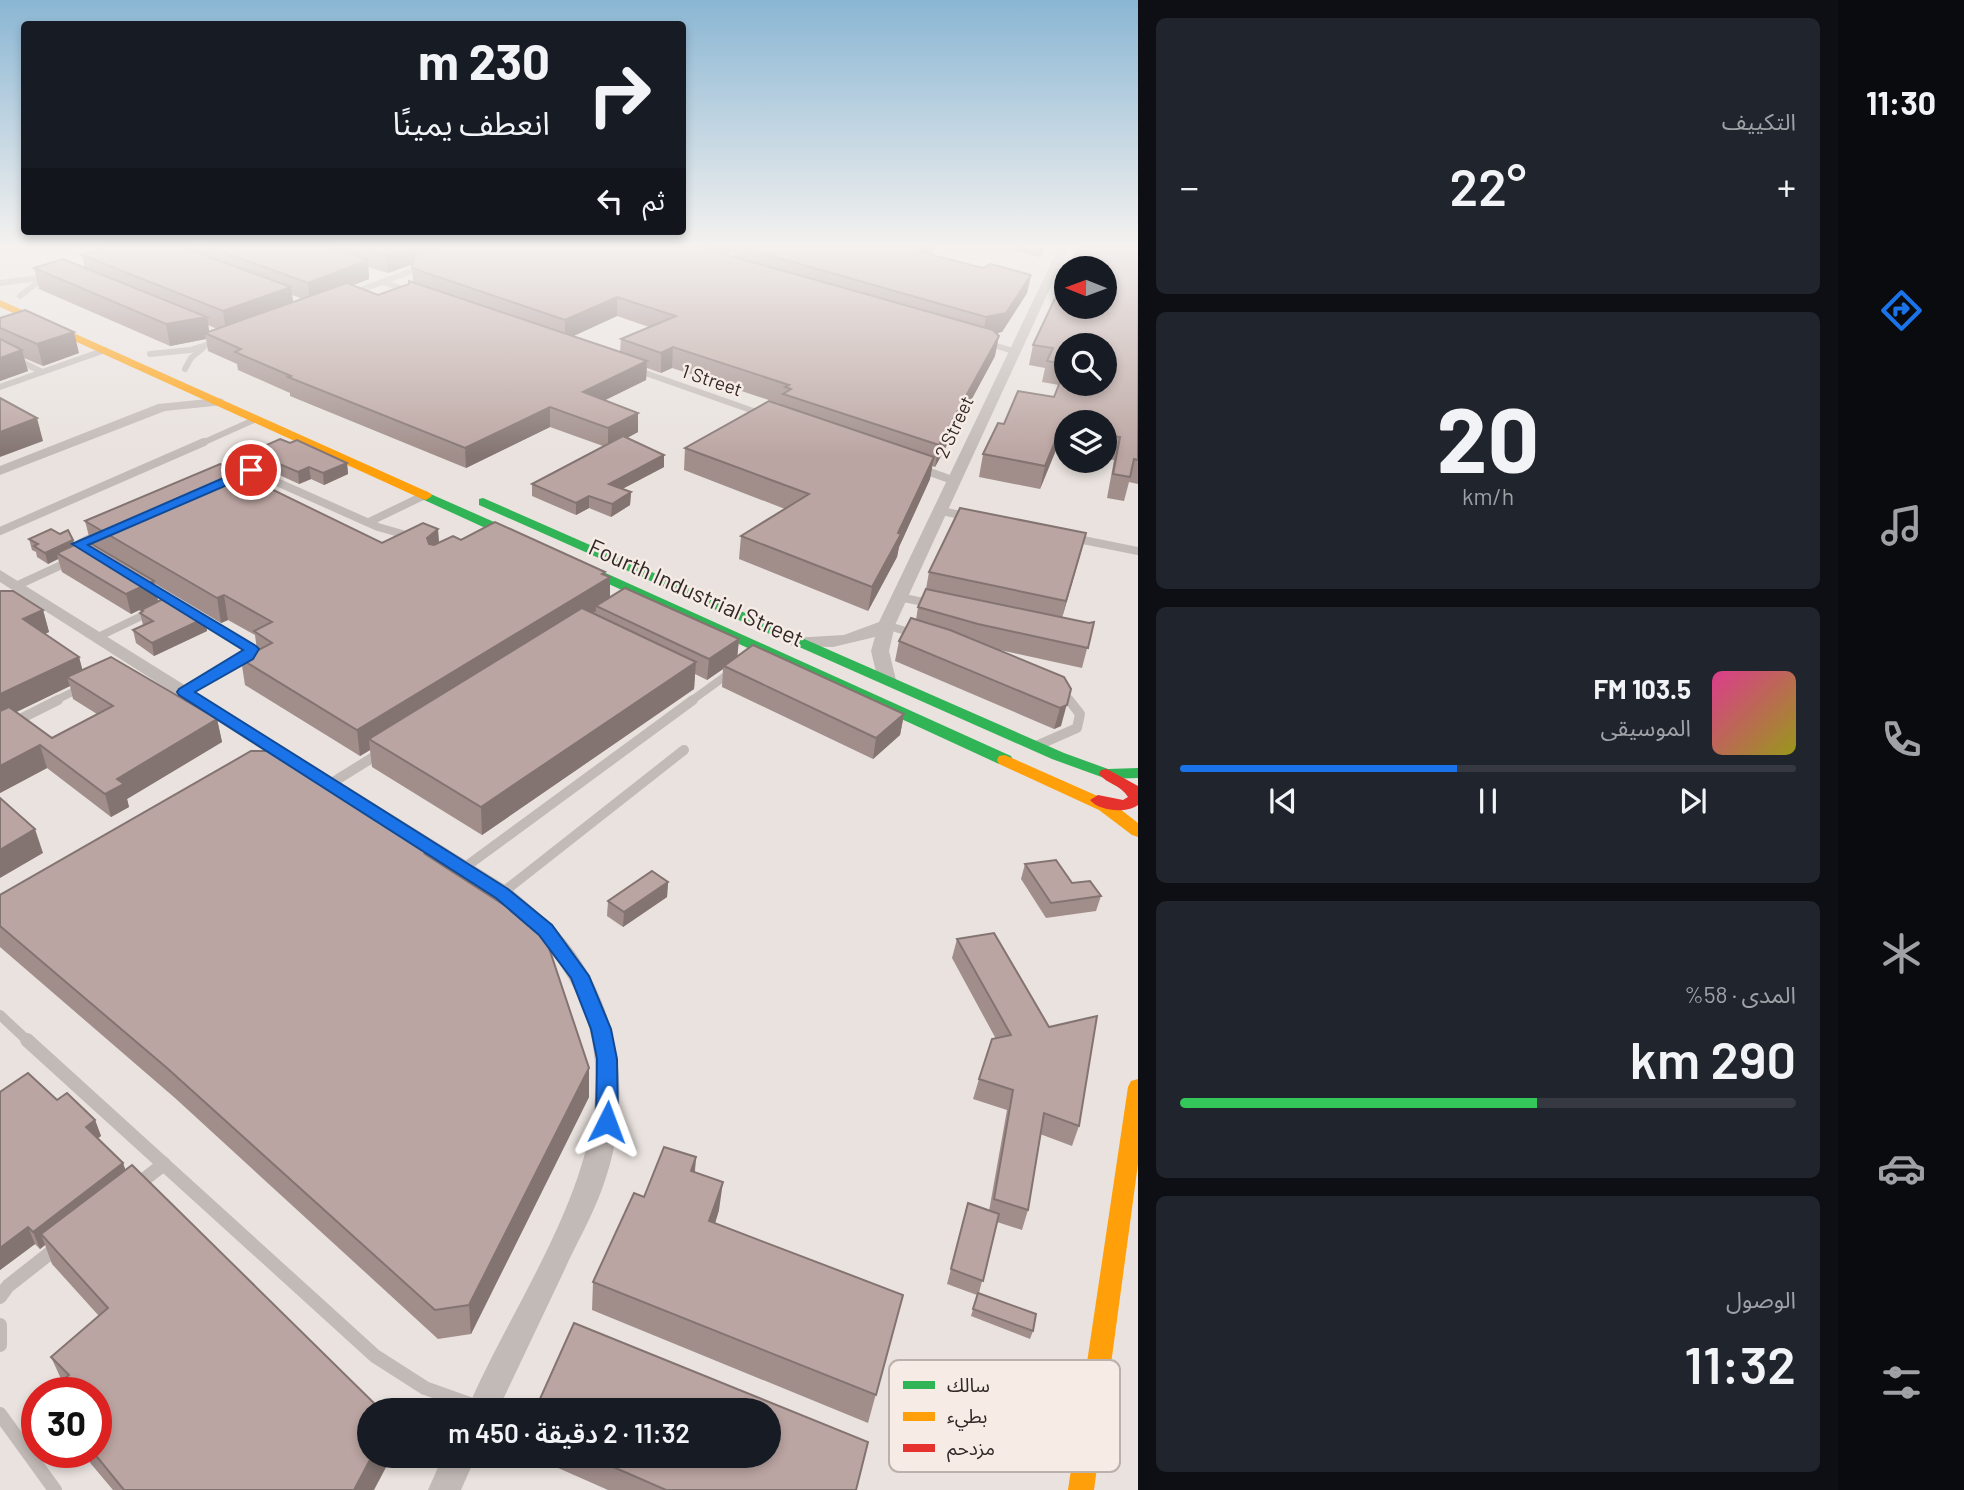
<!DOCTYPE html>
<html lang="ar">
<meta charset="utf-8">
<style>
:root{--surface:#171b24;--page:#20242c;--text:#f1f3f6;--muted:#9ea1a6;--line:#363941;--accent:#1a73e8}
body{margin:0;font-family:Barlow,"Noto Sans Arabic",sans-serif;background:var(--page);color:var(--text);direction:rtl;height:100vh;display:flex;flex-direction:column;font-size:26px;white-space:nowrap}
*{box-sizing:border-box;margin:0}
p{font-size:23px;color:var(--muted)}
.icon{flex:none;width:38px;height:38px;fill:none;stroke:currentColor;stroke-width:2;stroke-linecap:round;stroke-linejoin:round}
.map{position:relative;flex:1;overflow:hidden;direction:ltr}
.sheet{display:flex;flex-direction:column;gap:18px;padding:18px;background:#0d0f14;width:700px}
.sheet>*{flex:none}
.guide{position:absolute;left:21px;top:21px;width:665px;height:214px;border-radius:7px;box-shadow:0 4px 10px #0003;direction:rtl;background:#171b24;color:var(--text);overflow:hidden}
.needle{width:46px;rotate:271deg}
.controls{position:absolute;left:1054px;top:256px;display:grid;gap:14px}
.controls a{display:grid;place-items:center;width:63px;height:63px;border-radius:50%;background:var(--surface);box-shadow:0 4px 10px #0003;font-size:35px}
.speed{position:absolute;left:21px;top:1377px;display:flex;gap:14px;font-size:35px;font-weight:700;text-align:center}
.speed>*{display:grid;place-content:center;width:91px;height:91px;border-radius:50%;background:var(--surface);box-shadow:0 4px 10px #0003;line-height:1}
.speed .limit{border:10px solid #d22;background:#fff;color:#111}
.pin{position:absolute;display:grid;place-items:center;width:60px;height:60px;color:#fff;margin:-30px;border:4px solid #fff;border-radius:50%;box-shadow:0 2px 7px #0007}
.me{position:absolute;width:77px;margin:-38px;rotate:3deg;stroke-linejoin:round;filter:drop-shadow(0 0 5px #0008)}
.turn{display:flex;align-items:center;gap:24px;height:147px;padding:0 21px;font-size:32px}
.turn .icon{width:91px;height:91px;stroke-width:2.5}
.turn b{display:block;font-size:49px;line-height:60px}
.then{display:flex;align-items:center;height:66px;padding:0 21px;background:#0003;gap:14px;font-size:26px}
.big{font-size:52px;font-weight:600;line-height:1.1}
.sheet .card{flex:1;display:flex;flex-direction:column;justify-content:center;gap:10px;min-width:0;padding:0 24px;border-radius:10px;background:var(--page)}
.sheet .dial{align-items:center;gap:0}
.dial b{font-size:91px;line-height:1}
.song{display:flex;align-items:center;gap:21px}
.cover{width:84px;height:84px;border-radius:10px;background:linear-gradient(135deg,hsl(330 70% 55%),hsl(60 70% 35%))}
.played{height:7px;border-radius:4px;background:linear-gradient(90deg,var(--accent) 45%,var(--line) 45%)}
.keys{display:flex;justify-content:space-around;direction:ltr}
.heat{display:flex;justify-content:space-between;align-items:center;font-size:38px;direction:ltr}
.charge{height:10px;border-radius:5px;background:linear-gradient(90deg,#34c759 58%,var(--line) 0)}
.trip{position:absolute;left:357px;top:1398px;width:424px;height:70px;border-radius:35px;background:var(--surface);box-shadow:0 4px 10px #0003;font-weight:600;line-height:70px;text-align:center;direction:rtl}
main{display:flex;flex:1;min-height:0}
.dock{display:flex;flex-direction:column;width:126px;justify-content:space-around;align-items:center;background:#090b0e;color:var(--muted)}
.dock .icon{width:49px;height:49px}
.dock .active{color:var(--accent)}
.dock b{font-size:32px;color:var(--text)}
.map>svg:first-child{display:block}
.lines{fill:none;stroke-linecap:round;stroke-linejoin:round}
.lane-far3{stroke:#c2bab7;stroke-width:6}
.lane-far2{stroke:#c2bab7;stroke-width:8}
.lane-far1{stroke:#c2bab7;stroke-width:10}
.lane{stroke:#c2bab7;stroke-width:14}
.street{fill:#c2bab7;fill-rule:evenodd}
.fast{fill:#30b455;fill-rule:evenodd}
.slow{fill:#ff9f0a;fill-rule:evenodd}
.jam{fill:#e5322d;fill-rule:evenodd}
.wall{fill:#a18e8b;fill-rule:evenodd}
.shaded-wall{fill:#837471}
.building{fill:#bba5a2;stroke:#837471;stroke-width:2}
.route{fill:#1a73e8;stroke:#114b97;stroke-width:2}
.labels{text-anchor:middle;stroke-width:5;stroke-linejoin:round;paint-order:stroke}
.far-street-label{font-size:19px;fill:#312827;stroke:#f6ebe5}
.street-label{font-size:23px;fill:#312827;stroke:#f6ebe5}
.key{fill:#f6ebe5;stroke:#bbb0ac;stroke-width:2}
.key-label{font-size:19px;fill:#312827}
</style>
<main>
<nav class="dock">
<b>11:30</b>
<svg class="icon active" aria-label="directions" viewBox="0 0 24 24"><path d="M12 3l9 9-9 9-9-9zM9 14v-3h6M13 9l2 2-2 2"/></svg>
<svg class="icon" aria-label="music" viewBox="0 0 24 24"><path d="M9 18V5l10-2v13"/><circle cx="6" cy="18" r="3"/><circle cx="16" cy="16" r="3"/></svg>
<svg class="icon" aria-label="phone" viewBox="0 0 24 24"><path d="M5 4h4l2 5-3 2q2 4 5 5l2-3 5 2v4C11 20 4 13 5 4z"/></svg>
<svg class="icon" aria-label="climate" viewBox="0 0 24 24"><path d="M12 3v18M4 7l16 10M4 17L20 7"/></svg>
<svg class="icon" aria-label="car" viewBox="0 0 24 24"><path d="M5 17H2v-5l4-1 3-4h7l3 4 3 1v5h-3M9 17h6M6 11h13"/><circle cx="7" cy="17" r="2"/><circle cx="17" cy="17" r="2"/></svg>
<svg class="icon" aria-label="filters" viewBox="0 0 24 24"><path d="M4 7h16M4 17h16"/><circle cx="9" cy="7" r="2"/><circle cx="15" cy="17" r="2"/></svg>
</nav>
<section class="sheet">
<div class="card"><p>التكييف</p>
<div class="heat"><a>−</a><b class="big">22°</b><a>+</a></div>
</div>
<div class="card dial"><b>20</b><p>km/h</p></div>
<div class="card">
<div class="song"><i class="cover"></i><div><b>103.5 FM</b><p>الموسيقى</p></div></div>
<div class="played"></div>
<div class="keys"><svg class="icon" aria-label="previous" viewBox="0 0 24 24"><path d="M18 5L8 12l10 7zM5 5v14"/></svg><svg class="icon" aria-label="pause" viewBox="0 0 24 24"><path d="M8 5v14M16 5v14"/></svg><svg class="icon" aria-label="next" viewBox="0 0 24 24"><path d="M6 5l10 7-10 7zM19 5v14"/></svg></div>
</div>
<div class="card"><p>المدى · 58%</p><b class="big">290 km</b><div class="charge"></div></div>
<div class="card"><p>الوصول</p><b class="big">11:32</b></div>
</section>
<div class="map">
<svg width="1138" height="1490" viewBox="0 0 1138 1490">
<rect width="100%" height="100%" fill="#e9e2de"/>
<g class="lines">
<!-- lane-far3 -->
<g class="lane-far3">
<polyline points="383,282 409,291"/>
<polyline points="0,283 47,277"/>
<polyline points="352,293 423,267"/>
<polyline points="20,296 38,282"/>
<polyline points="987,343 1013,351"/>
<polyline points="0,351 42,372"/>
<polyline points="150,354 190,350 216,342"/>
<polyline points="185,369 191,358 203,348"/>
<polyline points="634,369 762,414"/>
<polyline points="0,387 105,350"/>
<polyline points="200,444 256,419"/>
</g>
<!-- lane-far2 -->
<g class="lane-far2">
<polyline points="919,468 952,480"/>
<polyline points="227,478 250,470 378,527 413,537"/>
<polyline points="938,510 969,517"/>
<polyline points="369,522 425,495"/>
<polyline points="0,531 204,442"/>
<polyline points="1073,538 1138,551"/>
<polyline points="85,550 79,546 80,543 100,533"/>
<polyline points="16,586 70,561"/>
<polyline points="147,586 176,603"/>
<polyline points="899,597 933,604"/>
<polyline points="886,625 915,634"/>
<polyline points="98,637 150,612"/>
<polyline points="1061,690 1070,701"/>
<polyline points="184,692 252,651 195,614"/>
<polyline points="54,701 81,688"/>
<polyline points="691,701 731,672"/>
</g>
<!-- lane-far1 -->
<g class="lane-far1">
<polyline points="0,729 58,700"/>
<polyline points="1036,746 1077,728 1080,714 1069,700"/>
<polyline points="330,784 380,753"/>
<polyline points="464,868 693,700"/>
<polyline points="502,893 684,750"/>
<polyline points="0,1015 29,1042"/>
</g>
<!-- lane -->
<g class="lane">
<polyline points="27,1040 375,1356 425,1388 481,1408"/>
<polyline points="137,1185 164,1164"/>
<polyline points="0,1297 8,1286 59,1246"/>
<polyline points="0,1325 0,1345"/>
<polyline points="0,1414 55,1490"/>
</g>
<!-- street -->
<g class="street">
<polygon points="1059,247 1069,247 895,625 889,651 896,680 887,685 878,680 871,651 875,637 833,647 792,646 789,642 792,638 844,635 879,622"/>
<polygon points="218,398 223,399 223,405 165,411 0,475 0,466 158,404"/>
<path d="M0,570l510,318c22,19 46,38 64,63 50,70 58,158 28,238 -10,28 -26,55 -38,82 -22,46 -44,93 -66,139h-31c57,-136 195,-300 91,-448 -18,-24 -41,-44 -64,-64l-494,-316z"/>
<polygon points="443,1456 476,1456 461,1490 428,1490"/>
</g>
<!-- fast -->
<g class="fast">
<polygon points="426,492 526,536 527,539 526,542 516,542 422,499 422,493"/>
<polygon points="483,498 1064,753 1108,769 1138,768 1138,778 1107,779 1052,759 479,505 479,499"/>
<polygon points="579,561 1011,756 1013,760 1011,764 999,764 574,568 572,565"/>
</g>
<!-- slow -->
<g class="slow">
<polygon points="0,300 430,493 432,496 426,500 422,499 0,307"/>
<polygon points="1005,755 1111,802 1138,823 1138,837 1132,835 1099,810 999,764 997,760 999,756"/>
<polygon points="1138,1079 1138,1164 1094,1490 1068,1490 1128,1087 1131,1081"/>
</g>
<!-- jam -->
<path class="jam" d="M1107,769l31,17v19c-12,9 -39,6 -48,-5l8,-5 25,5 5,-3c-7,-12 -21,-13 -29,-23l2,-4z"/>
</g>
<!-- wall -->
<g class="wall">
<path d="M103,247h831l-2,8 51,13 48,7 -4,18 -25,39 -6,1 -1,23 -60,111 -3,-1 -2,13 -31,68 -2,10 -29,54 -129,-52 2,-23 44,-27 -101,-39 1,-22 96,-44 -109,-36 -11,5 -14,-5 -1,12 -41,20 33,13v19l-11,6 37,29 -42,22 9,3 -1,13 -19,12 -22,-9 -13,7 -44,-19v-12l71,-38 -53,-19 -84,41 -176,-72v-3l-52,-23 -1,-6 -29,-13 -2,-12 -36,7 -131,-57 -5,-21h51l-3,-13 22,-7zM733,251l-1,6 -7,-2zM412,264l1,18 -4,2 -31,11 -25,-10 16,-6 -1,-12 20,6zM292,295l6,2 4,2 -9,3zM617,316l32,11 -28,12 -1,13 -47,-16zM208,325l9,4 -8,3z"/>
<polygon points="1001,247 1045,247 1039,257"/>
<path d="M1138,247v237l-9,-2 -5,19 -17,-3 7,-38 -10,-2v-36h-38v29l-10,-1 -16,39 -61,-12 4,-23 21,-30 50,-27 5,-12 -17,-3 3,-14 -16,-3 4,-20zM1066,345l38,38h-38z"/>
<polygon points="0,318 79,353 43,366 24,358 28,371 0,381"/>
<polygon points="290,443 347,463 348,474 324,485 311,479 299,484 253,463 251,452"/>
<polygon points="85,521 382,543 439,543 461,540 605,575 610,598 739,639 737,656 904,714 900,735 873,759 722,687 723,669 707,680 695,674 694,689 482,835 372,767 370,750 360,756 245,685 241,659 257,650 255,635 228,620 221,623 154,583 158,601 131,614 62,572 58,559 48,564 37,557 36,552 32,550 29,539 60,534 73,540 74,545 91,544"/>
<polygon points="1086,533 1062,617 1089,623 1094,622 1082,668 1000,650 1064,677 1061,726 1054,729 895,661 899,641 916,620 918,607 926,589 929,572"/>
<path d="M0,591l43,19 6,22 -4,2 34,23 3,13 135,49 5,23 -95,57 2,8 -18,10 -64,-49 -47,25zM70,686l3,13 24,15 -45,24 -36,-26z"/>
<polygon points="141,610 205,618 207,631 154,656 136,643 133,630 143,625 140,613 142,612"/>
<polygon points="428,856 589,1097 471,1334 438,1339 175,1098 0,947 0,895"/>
<polygon points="1025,864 1101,896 1096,911 1046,918 1021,879"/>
<polygon points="668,882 667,897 623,927 607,916 608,901"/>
<polygon points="957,939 1079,1126 1072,1146 1040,1134 1028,1210 1022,1230 997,1222 979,1293 1033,1331 1030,1339 971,1316 977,1295 947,1284 968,1203 989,1211 1007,1110 973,1099 979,1079 996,1039 952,958"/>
<polygon points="0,1092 57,1100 95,1120 101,1136 98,1138 123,1163 125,1170 374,1490 113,1490 81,1452 96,1452 62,1381 51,1357 99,1316 52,1264 45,1245 40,1249 35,1244 0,1270"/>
<polygon points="696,1157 695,1172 719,1210 715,1224 903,1295 868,1423 592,1310 593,1282 644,1197"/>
<polygon points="531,1456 768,1456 856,1490 608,1490"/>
</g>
<!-- shaded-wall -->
<g class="shaded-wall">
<polygon points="408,247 462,247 388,273 386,255"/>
<polygon points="716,247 733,247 733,251 715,259"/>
<polygon points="923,247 934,247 932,260 917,251"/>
<polygon points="1041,247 1045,247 1039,257"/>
<polygon points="368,260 369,279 310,302 308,283"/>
<polygon points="1031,275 1027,293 1002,332 983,336 986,317"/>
<polygon points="291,287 294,308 226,332 223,311"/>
<polygon points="617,297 617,316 565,340 565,320"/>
<polygon points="207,317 210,336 205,333 206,339 170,346 166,324"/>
<polygon points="74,332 79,353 43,366 37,344"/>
<polygon points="999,336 995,356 935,467 939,445"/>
<polygon points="673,347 672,368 661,373 661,353"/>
<polygon points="22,350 28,371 0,381 0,358"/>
<polygon points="647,361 646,380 583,411 583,392"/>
<polygon points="550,407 550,427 466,468 465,448"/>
<polygon points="638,413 638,432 608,448 608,428"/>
<polygon points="37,418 43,441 0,457 0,432"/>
<polygon points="1061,427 1056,450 1040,489 1045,466"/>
<polygon points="664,455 664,467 609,496 609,484"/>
<polygon points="934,457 930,479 899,547 897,557 868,611 872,587"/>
<polygon points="347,463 348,474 324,485 323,473"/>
<polygon points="309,467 311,479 299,484 298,472"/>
<polygon points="631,492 630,505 611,517 612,504"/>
<polygon points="589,496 589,508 576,515 576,503"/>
<polygon points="438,529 440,553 429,562 427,538"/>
<polygon points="1086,533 1080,556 1060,625 1066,601"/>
<polygon points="73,540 76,551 57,553 58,559 48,564 45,553"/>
<polygon points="605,572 605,580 610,577 610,602 596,606 596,611 378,745 369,739 370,750 360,756 357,730"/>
<polygon points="154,581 158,601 131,614 126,594"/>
<polygon points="224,595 228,620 221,623 217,598"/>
<polygon points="43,610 49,632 29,641 23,619"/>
<polygon points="205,618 207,631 154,656 152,643"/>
<polygon points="739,639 737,660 724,666 723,669 707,680 709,659"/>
<polygon points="79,657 85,679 67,677 70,686 0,720 0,694"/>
<polygon points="696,662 694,689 482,835 481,807"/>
<polygon points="1071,689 1061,726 1054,729 1060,708"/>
<polygon points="904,714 900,735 873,759 876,738"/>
<polygon points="217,719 222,742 127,799 129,807 111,817 105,794 117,779"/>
<polygon points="40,745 47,768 0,793 0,766"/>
<polygon points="35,829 43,853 0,878 0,850"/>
<polygon points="668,882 667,897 623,927 624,912"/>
<polygon points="589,1068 589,1097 471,1334 469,1305"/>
<polygon points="95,1120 101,1136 91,1143 86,1127"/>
<polygon points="696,1157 693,1186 691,1171"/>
<polygon points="123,1163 129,1180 41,1234 45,1245 40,1249 33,1232"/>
<polygon points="723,1182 719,1210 706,1250 709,1221"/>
<polygon points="28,1227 35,1244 0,1270 0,1248"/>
<polygon points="372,1456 392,1456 374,1490 354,1490"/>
</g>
<!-- building -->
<g class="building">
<polygon points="107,247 182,247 291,287 223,311 82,255"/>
<polygon points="210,247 328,247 368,260 308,283"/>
<polygon points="363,247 408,247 386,255"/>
<polygon points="442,247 699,247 993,330 999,336 939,445 783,394 791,389 785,387 789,385 673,347 661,353 621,339 676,316 617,297 565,320 412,268 414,257"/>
<polygon points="740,247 923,247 917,251 983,268 991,264 1031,275 1006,313 986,317"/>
<polygon points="1079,247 1138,247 1138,460 1134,459 1130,477 1113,474 1120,437 1104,435 1104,422 1066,422 1066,428 1061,427 1045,466 983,454 998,423 1004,424 1018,391 1054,397 1066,367 1066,383 1104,383 1104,345 1066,345 1066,364 1047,361 1053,348 1033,345 1066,275 1066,306 1104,306 1104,268 1069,268"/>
<polygon points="63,259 207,317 166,324 34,268"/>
<polygon points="409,281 647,361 583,392 638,413 608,428 550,407 465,448 288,377 291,376 235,352 241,349 205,333 347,283 378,295 409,284"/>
<polygon points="25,310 74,332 37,344 0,328 0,318"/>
<polygon points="0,339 22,350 0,358"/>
<polygon points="0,398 37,418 0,432"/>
<polygon points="769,401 934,457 898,533 901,534 872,587 741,536 809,494 685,448"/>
<polygon points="623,436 664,455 609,484 631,492 612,504 589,496 576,503 532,484"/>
<polygon points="280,439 290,443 297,440 347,463 323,473 309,467 298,472 251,452"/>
<polygon points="220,464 382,543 423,523 438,529 427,538 429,544 434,545 453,536 461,540 495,522 605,572 602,574 610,577 357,730 241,659 272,643 254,631 272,622 224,595 217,598 85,521"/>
<polygon points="960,508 1086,533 1066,601 929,572"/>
<polygon points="51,529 60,534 68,530 73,540 45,553 34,546 38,544 29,539"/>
<polygon points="85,540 154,581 126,594 57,553"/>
<polygon points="625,588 739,639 709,659 596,606"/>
<polygon points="926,589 1089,623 1094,622 1088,648 978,624 918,607"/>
<polygon points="0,591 13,591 43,610 23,619 79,657 0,694"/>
<polygon points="169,596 205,618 152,643 133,630 153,621 140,613 143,611 141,610"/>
<polygon points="582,608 696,662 481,807 369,739"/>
<polygon points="911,618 950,630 1064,677 1071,689 1067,705 1060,708 899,641"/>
<polygon points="753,645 904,714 876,738 724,666"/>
<polygon points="111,657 217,719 117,779 124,784 105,794 40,745 0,766 0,711 9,707 52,738 113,706 67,677"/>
<polygon points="251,751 271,751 428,853 425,854 543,930 589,1068 469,1305 435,1310 167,1068 0,926 0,895"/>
<polygon points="0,798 35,829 0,850"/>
<polygon points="1056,860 1072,883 1090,881 1101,896 1051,903 1025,864"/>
<polygon points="652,871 668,882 624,912 608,901"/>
<polygon points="994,933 1049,1027 1097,1016 1079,1126 1044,1113 1028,1210 994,1199 1013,1090 979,1079 992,1039 1011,1035 957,939"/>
<polygon points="28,1073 57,1100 67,1093 95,1120 86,1127 123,1163 33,1232 28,1227 0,1248 0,1092"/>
<polygon points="664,1147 696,1157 691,1171 723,1182 709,1221 903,1295 876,1395 593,1282 634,1193 644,1197"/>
<polygon points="132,1165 381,1410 369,1410 369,1456 372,1456 354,1490 124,1490 93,1452 96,1452 96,1393 47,1393 69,1375 51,1357 108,1308 41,1234"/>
<polygon points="968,1203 999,1214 983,1281 951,1269"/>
<polygon points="978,1293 1036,1314 1033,1331 973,1309"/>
<polygon points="574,1323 868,1442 856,1490 666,1490 588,1456 768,1456 768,1410 535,1410"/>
</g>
<!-- sky -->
<linearGradient id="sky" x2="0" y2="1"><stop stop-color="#8ab6d3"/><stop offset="0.54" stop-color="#f5f2f0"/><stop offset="1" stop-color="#f5f2f0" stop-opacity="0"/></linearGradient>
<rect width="1138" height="456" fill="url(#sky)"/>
<!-- route -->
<polygon class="route" points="251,466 257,470 255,473 88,545 256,646 259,649 253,659 195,692 508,889 552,925 589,976 611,1029 617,1059 618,1122 615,1128 607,1131 600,1128 596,1122 597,1059 591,1029 571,978 539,935 496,898 179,695 177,692 179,689 243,650 72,544"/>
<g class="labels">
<!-- far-street labels -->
<g class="far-street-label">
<text transform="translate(712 380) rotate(19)" y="7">1 Street</text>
<text transform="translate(954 427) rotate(-65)" y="7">2 Street</text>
</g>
<!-- street labels -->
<g class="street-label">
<text transform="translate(696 593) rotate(24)" y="8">Fourth Industrial Street</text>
</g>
</g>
<!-- legend -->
<rect x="889" y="1360" width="231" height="112" rx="10" class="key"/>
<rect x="903" y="1381" width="32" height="8" fill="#30b455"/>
<rect x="903" y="1412" width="32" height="9" fill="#ff9f0a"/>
<rect x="903" y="1444" width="32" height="8" fill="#e5322d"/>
<g class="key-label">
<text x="947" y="1392">سالك</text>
<text x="947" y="1423">بطيء</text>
<text x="947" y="1455">مزدحم</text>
</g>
</svg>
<div class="controls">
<a><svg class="needle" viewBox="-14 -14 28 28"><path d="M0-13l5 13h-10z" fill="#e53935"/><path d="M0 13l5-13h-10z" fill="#9ea1a6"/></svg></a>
<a><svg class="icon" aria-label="search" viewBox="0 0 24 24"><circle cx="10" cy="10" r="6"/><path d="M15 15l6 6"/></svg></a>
<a><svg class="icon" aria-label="layers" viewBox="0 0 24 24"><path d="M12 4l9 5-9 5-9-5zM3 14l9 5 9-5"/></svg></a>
</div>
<div class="speed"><div class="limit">30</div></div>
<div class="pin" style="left:251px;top:470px;background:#d93025"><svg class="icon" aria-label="arrive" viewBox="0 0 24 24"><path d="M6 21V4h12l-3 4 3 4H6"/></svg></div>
<svg class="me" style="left:607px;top:1122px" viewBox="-20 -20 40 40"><path d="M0-17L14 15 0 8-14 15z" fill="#1a73e8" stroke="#fff" stroke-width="4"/></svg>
<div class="trip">11:32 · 2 دقيقة · 450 m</div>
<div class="guide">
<div class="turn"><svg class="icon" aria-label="right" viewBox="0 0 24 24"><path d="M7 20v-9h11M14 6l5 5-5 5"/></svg><div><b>230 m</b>انعطف يمينًا</div></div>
<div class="then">ثم<svg class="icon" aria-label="left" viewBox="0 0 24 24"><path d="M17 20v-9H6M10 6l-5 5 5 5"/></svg></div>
</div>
</div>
</main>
